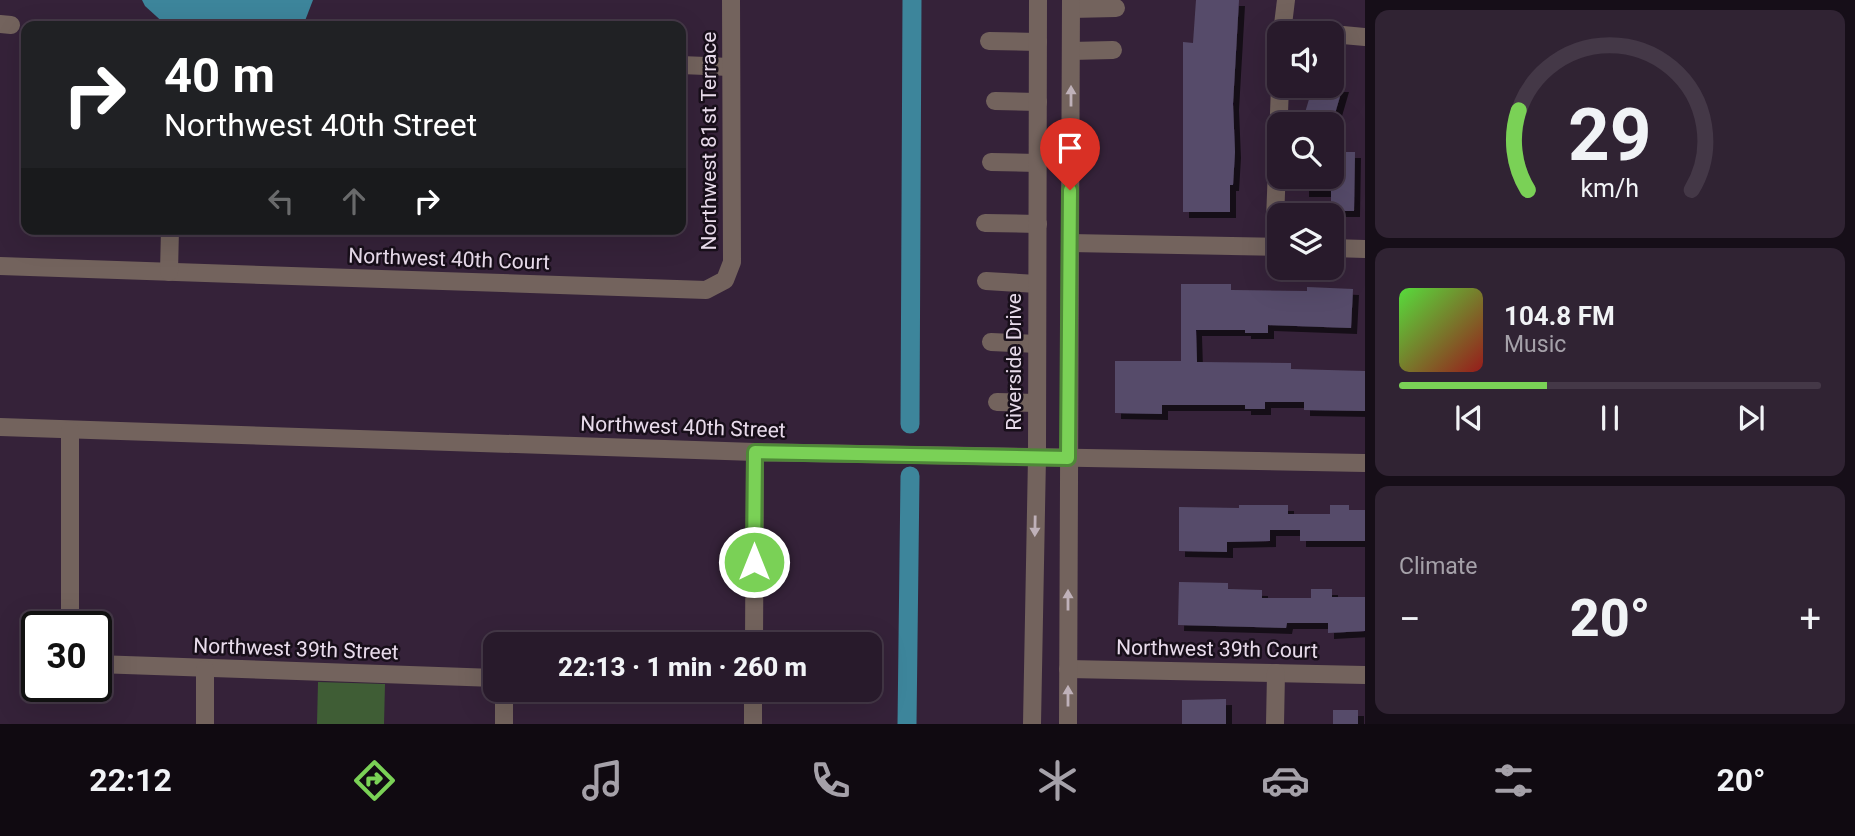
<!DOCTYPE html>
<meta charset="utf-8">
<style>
:root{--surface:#281a2b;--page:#302333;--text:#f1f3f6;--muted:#a5a1a9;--line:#443847;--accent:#7ad156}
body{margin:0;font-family:Roboto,sans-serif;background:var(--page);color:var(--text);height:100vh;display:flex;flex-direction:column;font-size:26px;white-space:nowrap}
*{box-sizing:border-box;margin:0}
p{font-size:23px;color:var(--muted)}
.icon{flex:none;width:38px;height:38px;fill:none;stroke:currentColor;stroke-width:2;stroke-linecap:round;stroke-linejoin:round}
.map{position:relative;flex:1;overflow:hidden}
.side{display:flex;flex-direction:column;gap:10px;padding:10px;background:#160e18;width:490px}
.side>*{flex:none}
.hud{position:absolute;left:21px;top:21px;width:665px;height:214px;border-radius:14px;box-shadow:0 7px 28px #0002,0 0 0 2px var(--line);background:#202124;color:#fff;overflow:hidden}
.buttons{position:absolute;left:1267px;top:21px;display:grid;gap:14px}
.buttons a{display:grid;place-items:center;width:77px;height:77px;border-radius:14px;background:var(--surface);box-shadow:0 7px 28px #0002,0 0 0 2px var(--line);font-size:35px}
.speed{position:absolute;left:21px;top:611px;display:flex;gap:14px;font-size:35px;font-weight:700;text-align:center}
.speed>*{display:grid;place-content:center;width:91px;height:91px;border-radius:50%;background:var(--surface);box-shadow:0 7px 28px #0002,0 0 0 2px var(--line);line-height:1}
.speed .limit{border:4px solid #111;border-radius:10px;background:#fff;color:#111}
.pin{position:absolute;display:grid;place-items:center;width:60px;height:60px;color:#fff;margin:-72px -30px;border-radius:50% 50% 50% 0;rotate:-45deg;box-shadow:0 0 7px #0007}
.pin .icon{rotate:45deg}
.me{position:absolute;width:77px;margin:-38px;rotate:0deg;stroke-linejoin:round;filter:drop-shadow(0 0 5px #0008)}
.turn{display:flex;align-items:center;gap:24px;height:147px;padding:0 28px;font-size:32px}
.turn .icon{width:91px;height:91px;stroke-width:2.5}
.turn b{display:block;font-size:49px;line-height:60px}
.lanes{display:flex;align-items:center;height:66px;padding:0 28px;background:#0003;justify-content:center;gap:35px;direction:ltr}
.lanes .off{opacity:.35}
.big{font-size:52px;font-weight:800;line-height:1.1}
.side .card{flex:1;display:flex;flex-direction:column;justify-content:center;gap:10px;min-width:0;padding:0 24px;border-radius:14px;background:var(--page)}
.side .dial{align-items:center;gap:0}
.dial svg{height:182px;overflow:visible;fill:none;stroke:var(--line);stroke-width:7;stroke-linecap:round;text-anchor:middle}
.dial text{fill:var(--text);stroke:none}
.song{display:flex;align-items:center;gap:21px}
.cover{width:84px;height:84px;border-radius:10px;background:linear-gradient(135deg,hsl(110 70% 55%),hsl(0 70% 35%))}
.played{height:7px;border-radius:4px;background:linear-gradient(90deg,var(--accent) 35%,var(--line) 35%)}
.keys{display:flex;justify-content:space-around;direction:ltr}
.heat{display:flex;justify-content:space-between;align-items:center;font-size:38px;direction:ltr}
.trip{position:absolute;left:483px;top:632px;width:399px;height:70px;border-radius:14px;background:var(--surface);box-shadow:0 7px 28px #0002,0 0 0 2px var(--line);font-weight:800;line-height:70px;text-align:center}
.menu{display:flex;height:112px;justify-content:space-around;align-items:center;background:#100a11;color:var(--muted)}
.menu .icon{width:49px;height:49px}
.menu .selected{color:var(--accent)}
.menu b{font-size:32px;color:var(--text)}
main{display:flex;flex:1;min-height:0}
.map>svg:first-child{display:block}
.green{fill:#3f5d35}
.water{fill:#3d859b}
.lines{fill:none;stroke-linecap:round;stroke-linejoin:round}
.canal{stroke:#3d859b;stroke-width:19}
.building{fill:#564c6a;filter:url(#shadow)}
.minor{stroke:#73635d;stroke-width:18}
.oneway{fill:#bfb1b9}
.route-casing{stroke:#4f8838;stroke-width:18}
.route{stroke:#7ad156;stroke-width:12}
.labels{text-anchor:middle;stroke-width:5;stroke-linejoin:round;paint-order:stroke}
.street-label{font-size:21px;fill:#e8dbeb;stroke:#180f1a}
</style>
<main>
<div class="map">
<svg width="1365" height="724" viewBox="0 0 1365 724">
<defs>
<filter id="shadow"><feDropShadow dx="6" dy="6" stdDeviation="0" flood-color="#0009"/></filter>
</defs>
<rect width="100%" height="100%" fill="#352239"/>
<!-- green -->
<polygon class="green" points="318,682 385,684 384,724 317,724"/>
<!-- water -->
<polygon class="water" points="142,0 313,0 303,26 167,26 145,6"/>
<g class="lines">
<!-- canal -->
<g class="canal">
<polyline points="910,424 912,0"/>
<polyline points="907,724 910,476"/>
</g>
</g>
<!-- building -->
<g class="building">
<polygon points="1196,0 1239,0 1233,104 1235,152 1233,185 1230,185 1230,212 1183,212 1183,42 1193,43"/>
<polygon points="1313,86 1343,86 1332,124 1304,116"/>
<polygon points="1332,152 1355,152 1354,211 1331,211 1331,191 1303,191 1303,177 1332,177"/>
<polygon points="1181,284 1231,284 1231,290 1307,291 1307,287 1353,289 1351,328 1268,325 1268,333 1245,333 1245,330 1196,330 1197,362 1291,363 1291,369 1365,371 1365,411 1304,410 1304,402 1265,402 1265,409 1245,409 1245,405 1162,405 1162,414 1115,413 1115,361 1181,361"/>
<polygon points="1239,505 1288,505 1288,514 1330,514 1330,505 1349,505 1349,510 1365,510 1365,541 1300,541 1300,530 1270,530 1270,541 1227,542 1227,552 1179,551 1179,507 1239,508"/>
<polygon points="1179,582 1228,583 1228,589 1262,590 1262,598 1311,598 1311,589 1332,589 1332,597 1365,597 1365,631 1328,633 1328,623 1287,623 1286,628 1178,625"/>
<polygon points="1226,699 1226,724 1182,724 1182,700"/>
<rect x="1333" y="710" width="25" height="14"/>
</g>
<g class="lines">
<!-- minor -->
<g class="minor">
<polyline points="1071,9 1116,8"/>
<polyline points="0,24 11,25"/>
<polyline points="1282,29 1326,33"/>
<polyline points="1282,33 1286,0"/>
<polyline points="1332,34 1365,37"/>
<polyline points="989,41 1038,42"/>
<polyline points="1071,51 1113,50"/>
<polyline points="681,65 730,67"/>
<polyline points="995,101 1038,102"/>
<polyline points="991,162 1038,163"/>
<polyline points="985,223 1038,224"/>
<polyline points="1070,243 1279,247"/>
<polyline points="1274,247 1280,86"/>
<polyline points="1332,248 1365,249"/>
<polyline points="0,266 706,290 725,280 732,262 731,0"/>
<polyline points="169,272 170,229"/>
<polyline points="986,281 1037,284"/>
<polyline points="991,342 1037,344"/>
<polyline points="997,402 1037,403"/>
<polyline points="0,427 755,452 1365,463"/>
<polyline points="70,430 70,626"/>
<polyline points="754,644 755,452"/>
<polyline points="96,664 495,678"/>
<polyline points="1068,669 1365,675"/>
<polyline points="205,724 205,669"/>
<polyline points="504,724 504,690"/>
<polyline points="753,724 753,690"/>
<polyline points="1032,724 1037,457 1038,0"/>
<polyline points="1068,724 1071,0"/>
<polyline points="1275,724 1276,673"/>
</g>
</g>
<!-- one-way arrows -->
<defs><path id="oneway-solid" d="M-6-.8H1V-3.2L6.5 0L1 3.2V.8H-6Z" transform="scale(1.75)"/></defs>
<g class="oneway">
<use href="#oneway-solid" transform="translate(1071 96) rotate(-90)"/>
<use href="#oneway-solid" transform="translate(1035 526) rotate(91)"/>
<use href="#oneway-solid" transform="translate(1068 600) rotate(-90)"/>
<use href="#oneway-solid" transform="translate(1068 696) rotate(-90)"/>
</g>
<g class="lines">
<defs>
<polyline id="route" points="754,562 755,452 1068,458 1070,190"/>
</defs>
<!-- route casing -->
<use href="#route" class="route-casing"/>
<!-- route -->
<use href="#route" class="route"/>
</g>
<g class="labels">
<!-- street labels -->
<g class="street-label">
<text transform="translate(709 141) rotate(-90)" y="7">Northwest 81st Terrace</text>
<text transform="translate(449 259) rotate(2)" y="7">Northwest 40th Court</text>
<text transform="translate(1014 362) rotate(-90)" y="7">Riverside Drive</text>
<text transform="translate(683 427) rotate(2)" y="7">Northwest 40th Street</text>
<text transform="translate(296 649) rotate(2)" y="7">Northwest 39th Street</text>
<text transform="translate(1217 649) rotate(1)" y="7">Northwest 39th Court</text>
</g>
</g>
</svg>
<div class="buttons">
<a><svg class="icon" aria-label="sound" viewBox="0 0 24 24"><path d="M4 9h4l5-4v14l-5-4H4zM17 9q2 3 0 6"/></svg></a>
<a><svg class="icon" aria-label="search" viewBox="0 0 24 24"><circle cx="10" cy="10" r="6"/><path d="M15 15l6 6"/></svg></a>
<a><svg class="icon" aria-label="layers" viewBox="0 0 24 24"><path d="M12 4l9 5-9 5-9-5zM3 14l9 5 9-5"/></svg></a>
</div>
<div class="speed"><div class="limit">30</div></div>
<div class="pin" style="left:1070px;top:190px;background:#d93025"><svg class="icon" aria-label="arrive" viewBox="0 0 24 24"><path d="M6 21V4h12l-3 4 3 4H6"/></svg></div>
<svg class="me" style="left:754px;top:562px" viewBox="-20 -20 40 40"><circle r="17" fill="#7ad156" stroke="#fff" stroke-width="3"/><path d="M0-11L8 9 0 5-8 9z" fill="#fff"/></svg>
<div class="trip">22:13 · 1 min · 260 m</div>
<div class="hud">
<div class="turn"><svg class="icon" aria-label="right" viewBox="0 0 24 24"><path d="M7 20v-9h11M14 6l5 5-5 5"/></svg><div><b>40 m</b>Northwest 40th Street</div></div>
<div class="lanes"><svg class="icon off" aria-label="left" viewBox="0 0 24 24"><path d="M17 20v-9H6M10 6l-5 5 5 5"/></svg><svg class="icon off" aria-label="ahead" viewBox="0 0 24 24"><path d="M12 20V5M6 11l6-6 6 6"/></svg><svg class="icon" aria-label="right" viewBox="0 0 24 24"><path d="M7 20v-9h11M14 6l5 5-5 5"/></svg></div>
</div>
</div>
<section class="side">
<div class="card dial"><svg viewBox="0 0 100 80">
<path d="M14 69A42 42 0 1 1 86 69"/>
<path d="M14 69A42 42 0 0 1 10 34" stroke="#7ad156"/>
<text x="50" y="56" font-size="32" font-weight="700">29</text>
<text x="50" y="72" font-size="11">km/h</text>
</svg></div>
<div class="card">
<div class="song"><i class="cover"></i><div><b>104.8 FM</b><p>Music</p></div></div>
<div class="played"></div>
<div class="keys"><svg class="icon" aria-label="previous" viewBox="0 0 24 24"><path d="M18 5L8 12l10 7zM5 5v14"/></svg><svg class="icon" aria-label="pause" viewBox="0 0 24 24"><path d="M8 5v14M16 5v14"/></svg><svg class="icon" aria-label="next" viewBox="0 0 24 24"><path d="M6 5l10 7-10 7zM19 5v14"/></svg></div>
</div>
<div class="card"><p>Climate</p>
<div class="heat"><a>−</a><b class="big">20°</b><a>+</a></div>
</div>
</section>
</main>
<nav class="menu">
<b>22:12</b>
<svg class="icon selected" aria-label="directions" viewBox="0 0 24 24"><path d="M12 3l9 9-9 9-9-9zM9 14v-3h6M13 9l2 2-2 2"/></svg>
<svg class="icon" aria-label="music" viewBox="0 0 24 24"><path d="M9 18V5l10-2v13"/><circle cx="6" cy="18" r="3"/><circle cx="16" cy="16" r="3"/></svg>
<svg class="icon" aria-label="phone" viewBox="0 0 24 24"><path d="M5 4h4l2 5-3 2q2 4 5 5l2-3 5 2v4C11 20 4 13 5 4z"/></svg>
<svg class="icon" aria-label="climate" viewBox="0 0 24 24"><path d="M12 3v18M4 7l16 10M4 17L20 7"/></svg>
<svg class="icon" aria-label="car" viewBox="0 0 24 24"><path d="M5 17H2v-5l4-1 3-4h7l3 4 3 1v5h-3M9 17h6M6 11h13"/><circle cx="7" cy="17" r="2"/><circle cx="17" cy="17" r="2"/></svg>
<svg class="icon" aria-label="filters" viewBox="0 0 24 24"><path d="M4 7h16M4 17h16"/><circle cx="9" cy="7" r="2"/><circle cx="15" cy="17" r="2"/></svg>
<b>20°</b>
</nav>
